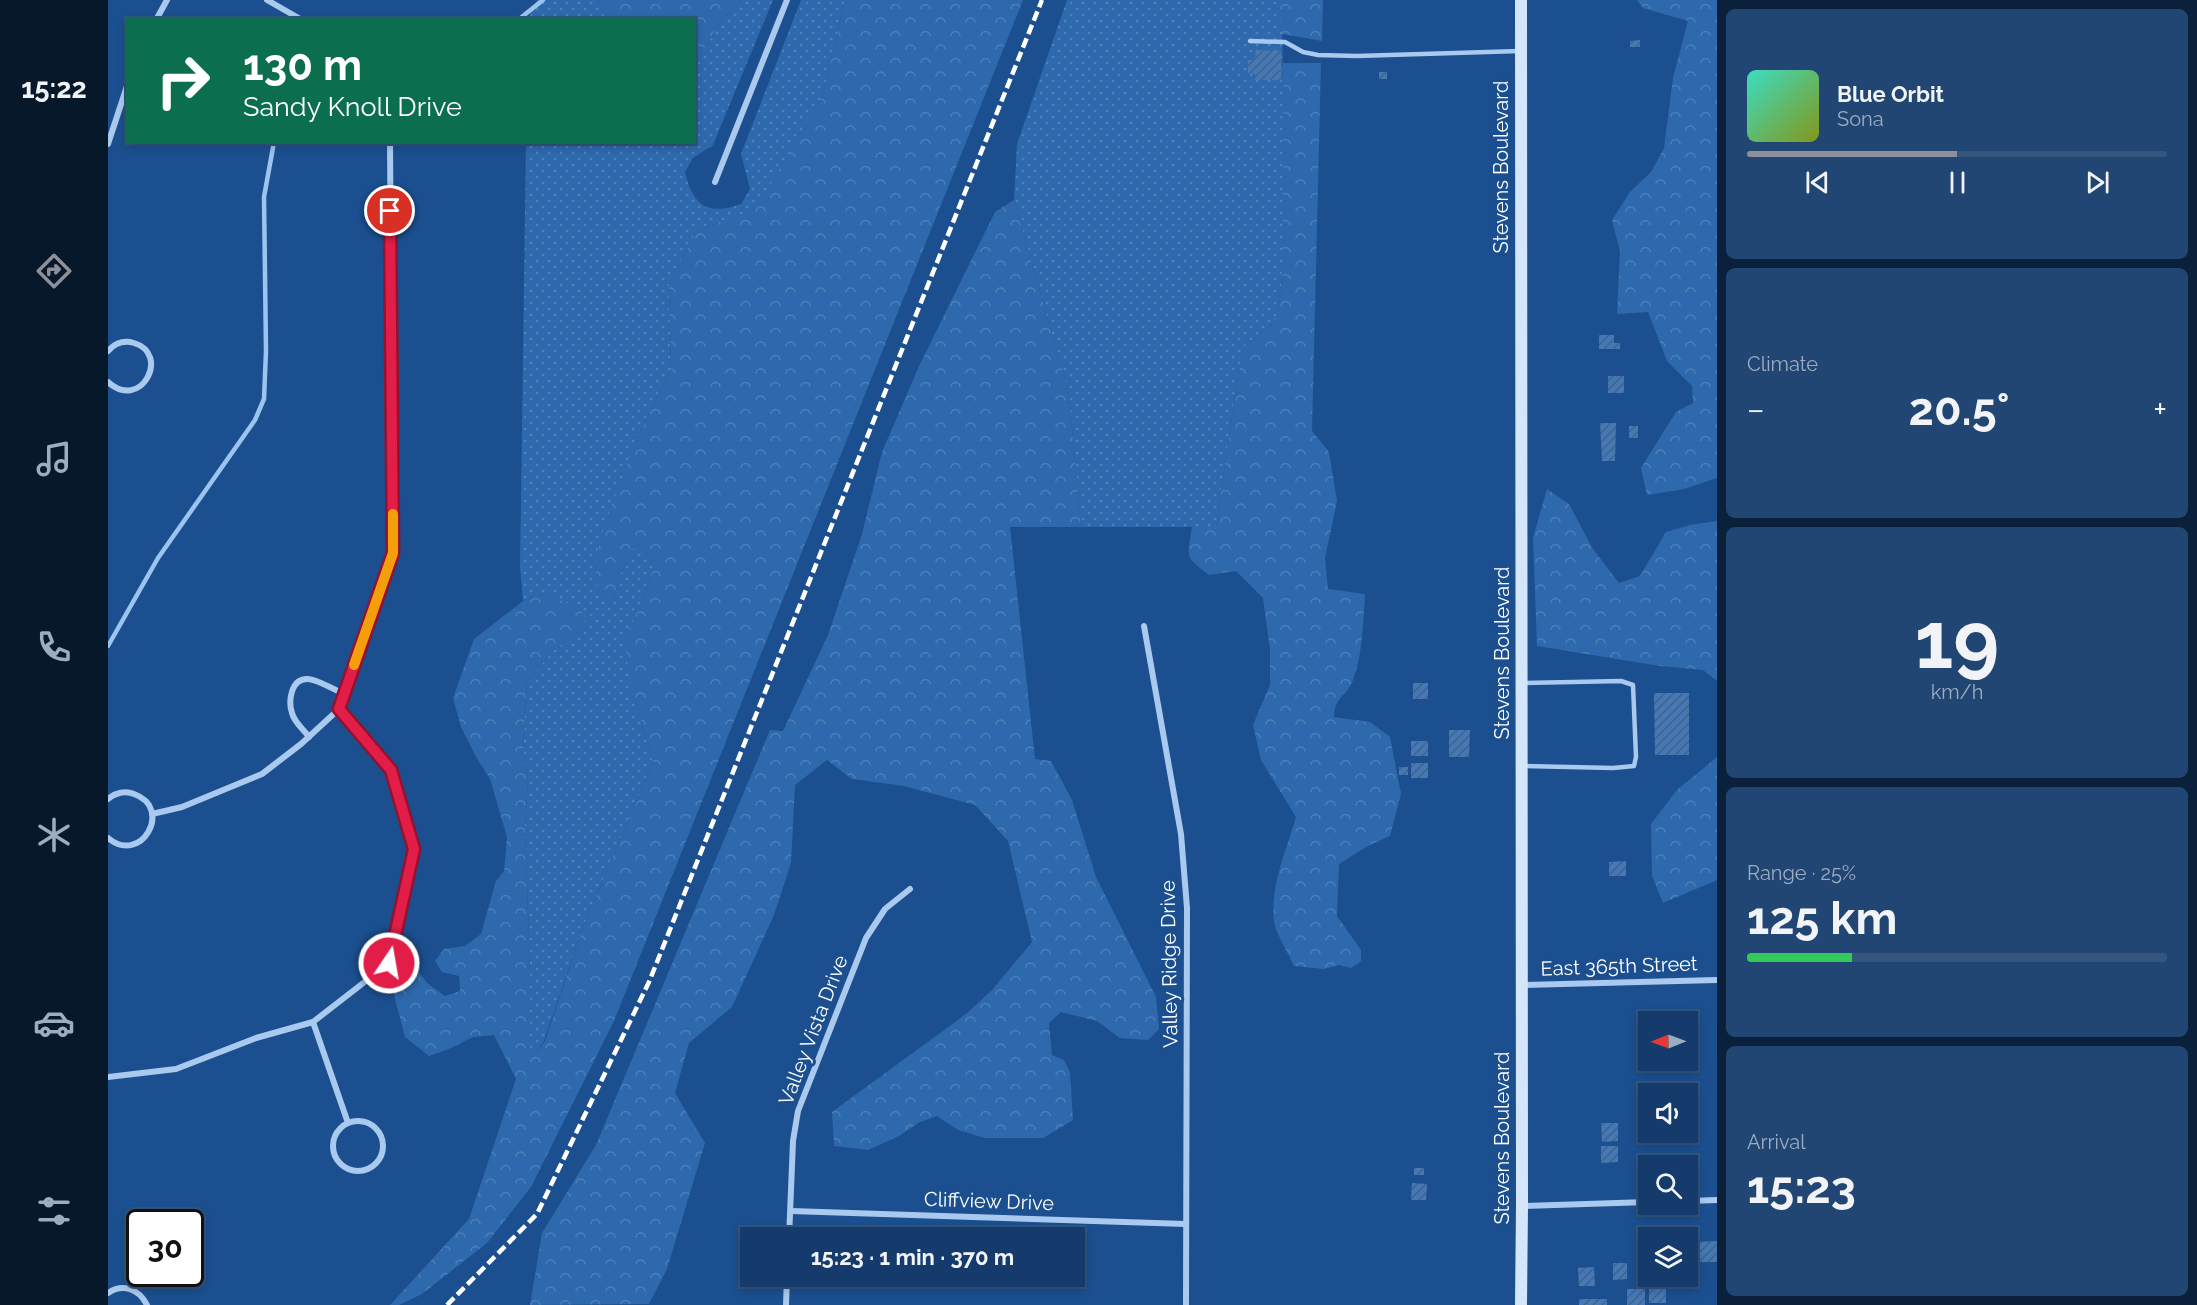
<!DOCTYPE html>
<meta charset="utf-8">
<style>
:root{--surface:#143b6b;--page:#214673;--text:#f1f3f6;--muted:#9dadc1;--line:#33557e;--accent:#8c9099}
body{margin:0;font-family:Raleway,sans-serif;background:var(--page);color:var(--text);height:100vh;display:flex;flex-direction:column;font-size:22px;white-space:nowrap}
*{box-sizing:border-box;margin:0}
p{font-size:20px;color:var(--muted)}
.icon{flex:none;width:33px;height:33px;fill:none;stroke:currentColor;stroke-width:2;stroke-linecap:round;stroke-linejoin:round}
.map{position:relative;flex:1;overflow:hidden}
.sheet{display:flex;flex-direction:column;gap:9px;padding:9px;background:#0b203b;width:480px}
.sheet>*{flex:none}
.banner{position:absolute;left:18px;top:18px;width:570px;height:126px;border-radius:0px;box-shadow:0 3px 9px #0003,0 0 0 2px var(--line);background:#0b6e4f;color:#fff;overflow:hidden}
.needle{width:39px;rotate:269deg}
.controls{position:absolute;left:1530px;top:1011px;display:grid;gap:12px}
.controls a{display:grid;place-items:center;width:60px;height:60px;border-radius:0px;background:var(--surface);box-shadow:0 3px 9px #0003,0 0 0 2px var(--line);font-size:30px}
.speed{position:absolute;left:18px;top:1209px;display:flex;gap:12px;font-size:30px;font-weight:700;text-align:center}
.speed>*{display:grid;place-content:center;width:78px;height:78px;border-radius:50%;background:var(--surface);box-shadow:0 3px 9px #0003,0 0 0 2px var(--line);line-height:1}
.speed .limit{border:3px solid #111;border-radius:9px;background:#fff;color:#111}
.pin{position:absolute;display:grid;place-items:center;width:51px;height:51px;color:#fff;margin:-26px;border:3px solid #fff;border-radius:50%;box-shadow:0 2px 6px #0007}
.me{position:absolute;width:66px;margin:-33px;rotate:12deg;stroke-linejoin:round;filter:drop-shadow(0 0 4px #0008)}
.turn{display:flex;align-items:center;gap:21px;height:126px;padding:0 18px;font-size:27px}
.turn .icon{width:78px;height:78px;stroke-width:2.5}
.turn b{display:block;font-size:42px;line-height:51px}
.big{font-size:45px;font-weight:700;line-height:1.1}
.sheet .widget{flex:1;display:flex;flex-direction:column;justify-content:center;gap:9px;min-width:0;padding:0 21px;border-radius:9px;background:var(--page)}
.sheet .dial{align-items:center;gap:0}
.dial b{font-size:78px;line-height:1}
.song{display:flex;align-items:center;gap:18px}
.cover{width:72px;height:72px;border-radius:9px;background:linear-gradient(135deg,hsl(170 70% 55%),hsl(70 70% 35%))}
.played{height:6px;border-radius:3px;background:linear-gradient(90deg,var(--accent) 50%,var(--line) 50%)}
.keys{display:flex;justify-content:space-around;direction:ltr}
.heat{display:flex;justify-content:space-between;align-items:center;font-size:33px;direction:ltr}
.charge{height:9px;border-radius:4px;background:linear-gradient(90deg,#34c759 25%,var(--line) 0)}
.trip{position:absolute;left:632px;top:1227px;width:345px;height:60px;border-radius:0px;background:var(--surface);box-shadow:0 3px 9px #0003,0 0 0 2px var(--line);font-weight:700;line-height:60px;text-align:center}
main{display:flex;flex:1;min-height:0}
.tabs{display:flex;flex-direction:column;width:108px;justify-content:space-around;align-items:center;background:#08182b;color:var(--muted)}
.tabs .icon{width:42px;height:42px}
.tabs .on{color:var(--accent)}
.tabs b{font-size:27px;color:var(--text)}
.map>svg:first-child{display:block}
.grass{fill:url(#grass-dots)}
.forest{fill:url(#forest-crowns)}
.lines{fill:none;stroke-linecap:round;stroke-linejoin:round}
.stream{stroke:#9cc4f0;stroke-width:4.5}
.building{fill:url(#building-hatch)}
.lane{stroke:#a9c9ee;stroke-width:4.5}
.street{stroke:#a9c9ee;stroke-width:6}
.secondary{stroke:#d6e6fa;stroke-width:12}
.rail{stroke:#fff;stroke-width:4.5;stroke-dasharray:10 4.5;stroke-linecap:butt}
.route-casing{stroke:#92132f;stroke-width:15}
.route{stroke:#e11d48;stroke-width:10}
.slow{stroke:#f59e0b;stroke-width:10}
.labels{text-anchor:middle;stroke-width:6;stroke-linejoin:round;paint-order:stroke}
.street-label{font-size:20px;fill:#fff;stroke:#1b4f8f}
</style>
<main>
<nav class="tabs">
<b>15:22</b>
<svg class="icon on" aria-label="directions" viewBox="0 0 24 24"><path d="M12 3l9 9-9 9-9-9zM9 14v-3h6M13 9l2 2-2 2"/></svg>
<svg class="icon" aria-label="music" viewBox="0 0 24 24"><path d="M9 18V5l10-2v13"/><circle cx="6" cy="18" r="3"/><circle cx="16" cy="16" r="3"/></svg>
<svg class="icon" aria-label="phone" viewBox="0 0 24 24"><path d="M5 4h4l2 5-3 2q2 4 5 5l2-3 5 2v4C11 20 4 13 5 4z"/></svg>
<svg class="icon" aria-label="climate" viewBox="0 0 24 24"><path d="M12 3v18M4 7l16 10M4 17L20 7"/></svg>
<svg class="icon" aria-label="car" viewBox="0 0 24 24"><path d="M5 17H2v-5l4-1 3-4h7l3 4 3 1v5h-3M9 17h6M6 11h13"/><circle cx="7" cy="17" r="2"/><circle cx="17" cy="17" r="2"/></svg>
<svg class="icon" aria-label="filters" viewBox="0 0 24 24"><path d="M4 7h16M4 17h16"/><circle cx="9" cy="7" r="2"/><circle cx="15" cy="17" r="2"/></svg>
</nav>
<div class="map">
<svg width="1609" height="1305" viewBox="0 0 1609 1305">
<defs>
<pattern id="grass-dots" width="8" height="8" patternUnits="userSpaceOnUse" patternTransform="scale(1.5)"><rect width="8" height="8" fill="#2e69ad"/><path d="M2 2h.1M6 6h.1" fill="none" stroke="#4d80b9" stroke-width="1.8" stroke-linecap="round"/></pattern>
<pattern id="forest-crowns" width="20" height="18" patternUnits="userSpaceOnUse" patternTransform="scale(1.5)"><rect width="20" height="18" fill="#2e69ad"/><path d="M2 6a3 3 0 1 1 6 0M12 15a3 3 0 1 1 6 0" fill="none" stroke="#4d80b9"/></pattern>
<pattern id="building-hatch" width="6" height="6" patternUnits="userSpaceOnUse" patternTransform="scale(1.5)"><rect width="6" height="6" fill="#4478b7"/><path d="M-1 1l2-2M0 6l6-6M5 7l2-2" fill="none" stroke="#486282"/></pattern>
</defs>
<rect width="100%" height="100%" fill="#1b4f8f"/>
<!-- grass -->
<g class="grass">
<polygon points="429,0 490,0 498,19 420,20"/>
<path d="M634,0h31l-60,145 -20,13 -8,14c8,34 23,44 56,32l9,-15 -9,-35 60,-154h44l-22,95 -67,115 -59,20 -28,54 2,85 -34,69 -23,161 7,-26 15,-30 8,7 10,16 -11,33 -11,92 21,71 -71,168 -38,111 -10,14 -4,-7v-78l-5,-144 3,-47 -5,-27 4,-71 26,-30 27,-21 -21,-30 -14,-6 -22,7 -3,-33 6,-425 168,-1 1,-79 27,-43z"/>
<polygon points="959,0 1170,0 1174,21 1175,84 1175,271 1169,314 1163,326 1137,345 1129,381 1108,527 973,527 961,394 906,200 909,144"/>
</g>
<!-- forest -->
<g class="forest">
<polygon points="490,0 634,0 614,20 587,63 586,20 498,19"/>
<polygon points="737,0 915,0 506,1021 423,1187 379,1243 314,1294 291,1305 282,1305 361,1219 408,1079 386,1035 365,1037 341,1049 321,1056 297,1037 286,995 288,974 307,966 319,983 337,996 352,991 351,976 334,972 327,961 336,949 357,946 373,934 388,881 396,871 399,837 382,779 367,755 353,727 345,698 366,639 415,601 437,594 469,607 479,618 472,630 445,651 419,681 415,752 420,779 417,826 422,970 422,1048 426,1055 437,1041 474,930 545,762 524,691 516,640 535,599 546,566 536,550 528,543 513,573 506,599 489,595 488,559 497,523 529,438 563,369 561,284 589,230 648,209 715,95"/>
<polygon points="1170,0 1215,0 1214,41 1174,34"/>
<polygon points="1529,0 1609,0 1609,478 1576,489 1539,495 1533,468 1568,412 1585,403 1584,386 1559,361 1540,312 1509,314 1512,251 1504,220 1522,192 1543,172 1556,148 1565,78 1580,21 1535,8"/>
<path d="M1175,63h38l-9,368 17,21 8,49 -12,57 3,31 37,5c-2,28 -2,59 -12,86 -6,17 -18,15 -19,37l36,5 20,15 11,57 -11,42 -22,10 -29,18 -2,52 24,34v11l-10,7 -12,-3 -15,4 -30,-3c-5,-12 -18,-32 -20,-44 -4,-36 12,-71 22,-105l-35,-57 -8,-35 17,-40v-35l-7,-52 -27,-27 -27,4c-25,-19 -22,-17 -17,-48h24l21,-146 8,-36 26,-19 6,-12 6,-43z"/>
<polygon points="906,200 961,394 973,527 902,527 927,759 943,761 964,800 988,877 1048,997 1051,1029 1040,1040 1012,1038 989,1021 953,1012 941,1023 944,1055 956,1060 962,1072 965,1120 935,1138 877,1138 850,1130 829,1116 812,1122 791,1136 760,1150 726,1146 724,1112 858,1014 884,990 924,942 900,841 867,805 796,786 744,779 719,760 687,785 683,863 666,915 624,1007 581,1043 567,1093 597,1143 559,1269 541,1304 422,1305 434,1233 488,1145 662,730 675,731 720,635 754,534 774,452 812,364 887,212"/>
<polygon points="1439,489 1461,504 1485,549 1511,583 1532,576 1558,532 1582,525 1609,521 1609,681 1595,670 1552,666 1429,646 1425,538"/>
<polygon points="1609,757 1609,880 1555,903 1544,876 1543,824 1569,790"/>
</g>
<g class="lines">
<!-- stream -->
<g class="stream">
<polyline points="410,20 435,0"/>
<polyline points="0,646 50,558 147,420 156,399 158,351 156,197 166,142"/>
</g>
</g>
<!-- building -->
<g class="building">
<polygon points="1532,40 1532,47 1522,47 1522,41"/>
<polygon points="1148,50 1173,51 1173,80 1147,80 1147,74 1140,74 1140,60 1147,60"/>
<rect x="1271" y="72" width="8" height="7"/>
<polygon points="1491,335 1506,335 1506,343 1512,343 1512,349 1491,349"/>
<rect x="1500" y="376" width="16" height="17"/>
<polygon points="1492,423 1508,423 1507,461 1494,461"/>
<rect x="1521" y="426" width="9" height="12"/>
<rect x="1305" y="683" width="15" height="16"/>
<polygon points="1546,693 1581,693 1581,755 1547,755"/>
<polygon points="1341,730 1362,730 1361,757 1341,757"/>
<rect x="1303" y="741" width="17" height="15"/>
<rect x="1303" y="763" width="17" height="15"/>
<rect x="1291" y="767" width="9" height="8"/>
<polygon points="1518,861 1518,876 1501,876 1501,862"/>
<polygon points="1493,1123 1510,1123 1510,1141 1494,1142"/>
<polygon points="1493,1146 1510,1146 1510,1162 1493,1163"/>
<rect x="1306" y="1168" width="10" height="7"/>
<polygon points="1304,1183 1319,1184 1318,1200 1303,1200"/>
<polygon points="1609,1241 1609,1262 1587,1262 1586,1242"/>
<polygon points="1505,1263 1519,1263 1519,1279 1505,1280"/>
<polygon points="1486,1267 1487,1286 1471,1286 1470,1268"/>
<rect x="1541" y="1287" width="17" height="16"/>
<rect x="1519" y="1289" width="18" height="16"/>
<rect x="1471" y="1299" width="28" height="6"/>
</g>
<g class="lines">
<!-- lane -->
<g class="lane">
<polyline points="1142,41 1177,42 1195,52 1210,55 1249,56 1412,51"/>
<polyline points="1414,683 1513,681 1525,685 1528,757 1526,766 1505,768 1416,766"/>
</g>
<!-- street -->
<g class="street">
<polyline points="159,0 194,20"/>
<polyline points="48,20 59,0"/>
<polyline points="0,144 20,83"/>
<polyline points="607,182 679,0"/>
<path d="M0,351c7,-8 16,-11 26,-8 37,11 7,69 -26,39"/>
<polyline points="1036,626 1073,834 1079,908 1078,1305"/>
<path d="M201,737c-5,-7 -15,-15 -17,-24 -4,-12 -1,-35 16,-34 8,0 27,11 36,15"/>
<path d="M0,799c7,-6 17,-9 26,-5 40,14 7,72 -26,44"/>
<polyline points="44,814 74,807 154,774 193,744 231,709"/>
<polyline points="1414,985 1609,980"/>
<polyline points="205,1022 240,1123"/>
<polyline points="0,1077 68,1069 148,1038 205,1022 281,963 306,849 283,770 231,709 285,553 282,142"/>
<circle cx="250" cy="1146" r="25"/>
<polyline points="1580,1201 1609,1200"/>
<polyline points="1414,1206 1540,1202"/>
<polyline points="683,1211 1078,1224"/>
<polyline points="681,1238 685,1141 690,1111 758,938 777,909 802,889"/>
<path d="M0,1293c15,-10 31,-4 39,12"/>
<polyline points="678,1305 679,1276"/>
</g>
<!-- secondary -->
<polyline class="secondary" points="1413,0 1414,1206 1413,1305"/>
<!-- rail -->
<polyline class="rail" points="339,1305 429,1214 541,982 934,0"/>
</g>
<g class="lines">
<defs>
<polyline id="route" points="281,963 306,849 283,770 231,709 285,553 282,211"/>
</defs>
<!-- route casing -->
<use href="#route" class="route-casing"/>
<!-- route -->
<use href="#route" class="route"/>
<!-- slow -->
<polyline class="slow" points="246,665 285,553 285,514"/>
</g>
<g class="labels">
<!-- street labels -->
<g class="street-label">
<text transform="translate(1393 167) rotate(-90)" y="7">Stevens Boulevard</text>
<text transform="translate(1394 653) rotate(-90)" y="7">Stevens Boulevard</text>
<text transform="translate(1061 964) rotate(-91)" y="7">Valley Ridge Drive</text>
<text transform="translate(1511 966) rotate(-2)" y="7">East 365th Street</text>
<text transform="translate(705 1030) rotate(-69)" y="7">Valley Vista Drive</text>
<text transform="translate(1394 1138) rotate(-90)" y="7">Stevens Boulevard</text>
<text transform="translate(881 1201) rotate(2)" y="7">Cliffview Drive</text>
</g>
</g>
</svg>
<div class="controls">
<a><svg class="needle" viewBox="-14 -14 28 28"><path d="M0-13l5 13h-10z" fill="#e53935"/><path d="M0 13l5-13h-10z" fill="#9dadc1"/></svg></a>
<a><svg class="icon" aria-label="sound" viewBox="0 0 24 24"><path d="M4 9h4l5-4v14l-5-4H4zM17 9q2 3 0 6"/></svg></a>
<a><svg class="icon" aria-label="search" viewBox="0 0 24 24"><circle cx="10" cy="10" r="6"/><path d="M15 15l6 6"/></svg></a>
<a><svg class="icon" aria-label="layers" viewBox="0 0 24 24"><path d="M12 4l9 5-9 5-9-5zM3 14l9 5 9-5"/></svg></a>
</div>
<div class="speed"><div class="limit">30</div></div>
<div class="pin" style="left:282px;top:211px;background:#d93025"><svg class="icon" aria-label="arrive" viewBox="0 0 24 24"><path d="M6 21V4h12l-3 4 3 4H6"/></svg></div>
<svg class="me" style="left:281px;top:963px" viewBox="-20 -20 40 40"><circle r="17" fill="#e11d48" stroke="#fff" stroke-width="3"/><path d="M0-11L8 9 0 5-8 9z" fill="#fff"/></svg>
<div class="trip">15:23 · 1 min · 370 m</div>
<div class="banner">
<div class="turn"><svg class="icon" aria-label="right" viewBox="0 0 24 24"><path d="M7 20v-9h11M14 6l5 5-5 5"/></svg><div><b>130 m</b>Sandy Knoll Drive</div></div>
</div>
</div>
<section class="sheet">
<div class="widget">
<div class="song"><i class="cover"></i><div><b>Blue Orbit</b><p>Sona</p></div></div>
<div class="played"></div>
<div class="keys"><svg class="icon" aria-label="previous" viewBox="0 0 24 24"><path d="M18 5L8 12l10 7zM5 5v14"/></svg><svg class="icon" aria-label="pause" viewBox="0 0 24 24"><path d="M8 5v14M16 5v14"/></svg><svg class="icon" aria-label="next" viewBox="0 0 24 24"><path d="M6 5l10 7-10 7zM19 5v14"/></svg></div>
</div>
<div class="widget"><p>Climate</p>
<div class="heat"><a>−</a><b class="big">20.5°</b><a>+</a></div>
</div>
<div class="widget dial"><b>19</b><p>km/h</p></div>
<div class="widget"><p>Range · 25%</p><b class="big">125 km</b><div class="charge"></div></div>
<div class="widget"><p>Arrival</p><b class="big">15:23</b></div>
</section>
</main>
